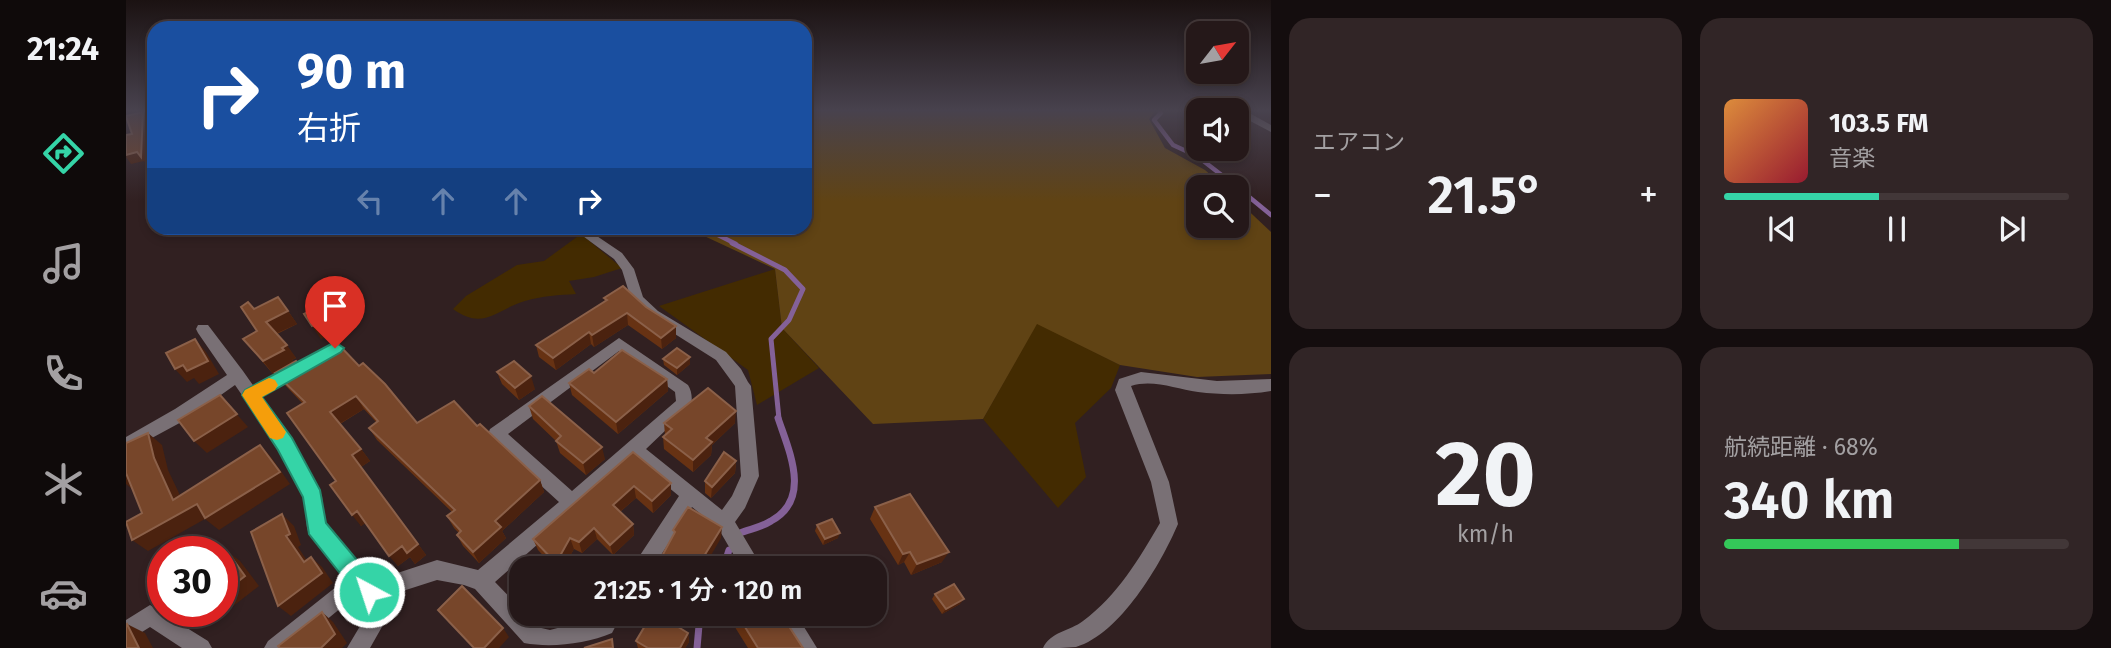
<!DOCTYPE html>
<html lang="ja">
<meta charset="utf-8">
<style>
:root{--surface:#251819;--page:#312526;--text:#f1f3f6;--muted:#a3a0a2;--line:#423738;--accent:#35d4a7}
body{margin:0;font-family:"Fira Sans","Noto Sans JP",sans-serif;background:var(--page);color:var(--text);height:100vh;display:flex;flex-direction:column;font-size:26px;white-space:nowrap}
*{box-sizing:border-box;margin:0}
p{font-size:23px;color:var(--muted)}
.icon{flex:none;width:38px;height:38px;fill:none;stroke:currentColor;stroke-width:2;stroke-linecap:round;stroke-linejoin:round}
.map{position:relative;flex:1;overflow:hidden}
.drawer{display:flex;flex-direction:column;gap:18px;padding:18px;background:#140d0e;width:840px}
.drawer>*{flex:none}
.hud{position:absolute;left:21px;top:21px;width:665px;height:214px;border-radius:21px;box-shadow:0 4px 10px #0003,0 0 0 2px var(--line);background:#1a4fa0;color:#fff;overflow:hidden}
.needle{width:46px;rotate:59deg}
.controls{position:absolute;left:1060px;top:21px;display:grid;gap:14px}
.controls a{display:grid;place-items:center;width:63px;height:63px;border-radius:14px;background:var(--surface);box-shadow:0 4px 10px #0003,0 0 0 2px var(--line);font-size:35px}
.speed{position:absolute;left:21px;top:536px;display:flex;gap:14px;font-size:35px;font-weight:700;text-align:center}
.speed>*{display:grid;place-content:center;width:91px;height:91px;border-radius:50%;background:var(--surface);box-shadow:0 4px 10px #0003,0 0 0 2px var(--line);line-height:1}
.speed .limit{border:10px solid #d22;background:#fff;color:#111}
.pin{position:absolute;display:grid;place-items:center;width:60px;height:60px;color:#fff;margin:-72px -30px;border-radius:50% 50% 50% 0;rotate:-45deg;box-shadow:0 0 7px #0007}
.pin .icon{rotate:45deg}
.me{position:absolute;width:77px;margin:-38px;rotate:320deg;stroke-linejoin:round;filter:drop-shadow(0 0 5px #0008)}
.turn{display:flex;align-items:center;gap:24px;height:147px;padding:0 35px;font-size:32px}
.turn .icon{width:91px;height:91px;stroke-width:2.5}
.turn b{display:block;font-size:49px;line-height:60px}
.lanes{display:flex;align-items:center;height:66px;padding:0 35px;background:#0003;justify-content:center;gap:35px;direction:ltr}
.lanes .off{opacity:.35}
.big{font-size:52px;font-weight:600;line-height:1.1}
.drawer .card{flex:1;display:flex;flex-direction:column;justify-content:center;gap:10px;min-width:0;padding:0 24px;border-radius:21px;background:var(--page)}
.drawer .dial{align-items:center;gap:0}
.dial b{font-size:91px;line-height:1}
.song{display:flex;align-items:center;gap:21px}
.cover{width:84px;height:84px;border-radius:10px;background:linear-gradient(135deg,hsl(30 70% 55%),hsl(350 70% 35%))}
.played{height:7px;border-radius:4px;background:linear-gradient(90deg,var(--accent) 45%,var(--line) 45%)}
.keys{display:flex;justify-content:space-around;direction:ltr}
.heat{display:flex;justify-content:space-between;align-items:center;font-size:38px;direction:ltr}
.charge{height:10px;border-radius:5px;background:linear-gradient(90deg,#34c759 68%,var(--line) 0)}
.drawer .tiles{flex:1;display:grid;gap:18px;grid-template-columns:repeat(2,1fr)}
.trip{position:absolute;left:383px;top:556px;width:378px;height:70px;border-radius:21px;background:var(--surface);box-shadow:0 4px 10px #0003,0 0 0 2px var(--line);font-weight:600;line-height:70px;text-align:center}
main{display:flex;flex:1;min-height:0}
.dock{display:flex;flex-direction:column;width:126px;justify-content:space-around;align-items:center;background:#0f0a0a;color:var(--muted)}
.dock .icon{width:49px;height:49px}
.dock .selected{color:var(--accent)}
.dock b{font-size:32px;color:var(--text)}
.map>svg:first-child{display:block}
.green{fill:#432b01}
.forest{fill:#604314}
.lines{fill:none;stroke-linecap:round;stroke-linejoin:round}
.stream-far2{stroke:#846198;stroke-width:4.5}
.stream-far1{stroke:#846198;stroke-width:5}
.stream{stroke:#846198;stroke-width:7}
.lane{stroke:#797075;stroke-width:10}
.street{fill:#797075;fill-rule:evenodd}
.wall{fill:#673213}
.shaded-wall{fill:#4b220f}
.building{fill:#77462a;stroke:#8b6049;stroke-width:2}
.route{fill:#35d4a7;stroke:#228a6d;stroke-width:2}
.slow{fill:#f59e0b}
</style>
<main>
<nav class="dock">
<b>21:24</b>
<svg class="icon selected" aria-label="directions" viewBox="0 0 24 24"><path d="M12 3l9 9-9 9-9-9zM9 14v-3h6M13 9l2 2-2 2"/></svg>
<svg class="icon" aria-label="music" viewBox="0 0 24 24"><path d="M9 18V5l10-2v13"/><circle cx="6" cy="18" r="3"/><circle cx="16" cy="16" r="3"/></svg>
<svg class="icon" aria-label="phone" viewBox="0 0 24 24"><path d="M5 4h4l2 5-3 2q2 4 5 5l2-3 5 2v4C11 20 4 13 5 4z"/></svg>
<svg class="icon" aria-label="climate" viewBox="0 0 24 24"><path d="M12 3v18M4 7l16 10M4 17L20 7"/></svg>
<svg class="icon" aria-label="car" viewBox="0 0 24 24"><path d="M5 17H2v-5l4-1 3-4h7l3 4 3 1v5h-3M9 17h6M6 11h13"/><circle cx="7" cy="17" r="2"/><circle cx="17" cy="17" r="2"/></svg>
</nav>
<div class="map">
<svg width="1145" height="648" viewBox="0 0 1145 648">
<rect width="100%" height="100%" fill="#312021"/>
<!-- green -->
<g class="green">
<path d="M455,234l41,34 -28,9 -25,4 7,13c-17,1 -34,2 -51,7 -30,9 -41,30 -72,8l13,-13 51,-31 27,-4z"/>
<polygon points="649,269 656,328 693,368 631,405 622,370 533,306"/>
<polygon points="911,323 994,365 985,388 949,423 960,477 932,508 857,419"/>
</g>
<!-- forest -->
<polygon class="forest" points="679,110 1028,110 1029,112 1023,119 1039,148 1079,170 1098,187 1073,187 1073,226 1111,226 1111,200 1145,232 1145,374 1071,377 994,365 911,324 857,419 747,424 656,328 649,269 561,228 679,228"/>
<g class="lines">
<!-- stream-far2 -->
<g class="stream-far2">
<polyline points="1033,110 1035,113 1028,120 1047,145 1071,156 1111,187"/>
<polyline points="1111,187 1145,215"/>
<polyline points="370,228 384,228"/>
<polyline points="578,228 610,244"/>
</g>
<!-- stream-far1 -->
<polyline class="stream-far1" points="606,243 659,270 677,289 663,320 645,339 653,419"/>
<!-- stream -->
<g class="stream">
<path d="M614,533c10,-4 22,-6 31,-12 41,-22 18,-70 7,-103"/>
<polyline points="597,569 603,550"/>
<polyline points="571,648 574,614"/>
</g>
<!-- lane -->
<polyline class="lane" points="125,395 209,348"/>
<!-- street -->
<g class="street">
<polygon points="1106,110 1118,110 1145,125 1145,132 1111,114 1111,110"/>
<path d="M353,228h56c-14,10 -38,6 -54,3z"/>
<path d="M446,228h13l37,25 12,16 9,28 15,14 68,41 15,17 7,13 3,4 8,90 -14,32 -10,14 28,47h-21l-24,-41 -26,-21 -40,62h-21l48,-73 -45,-37 -139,123 27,28v4h3l12,13 13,3 49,-13 1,-3h22l-10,19c-26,11 -61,15 -88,10l-49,-54 -11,-4 -27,-5 -53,17 7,14 -21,37h-23l22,-37 -11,-17 -66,54h-28l4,-7 78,-62 -37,-45 -2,-6 -3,-31 -25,-48 -44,-64 -48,34 -61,33v-15l49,-28 52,-34 -29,-42 -2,-4 2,-4h10l35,46 48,68 31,57 3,29 48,56 64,-21 41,10 81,-68 -69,-63 -2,-5 2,-5 129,-91 69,47c4,6 5,16 2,22l-44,42 76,61 10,-14 9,-20 -6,-90 -19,-26 -68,-43 -16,-15 -10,-32 -8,-11zM493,351l56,41 1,9 -104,90 -64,-57z"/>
<path d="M1015,372l76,9 54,-2v12c-24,4 -49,4 -73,1 -22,-3 -45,-13 -67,-6l38,96 9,42c-17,40 -58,110 -102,123 -10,1 -22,1 -33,1 7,-16 27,-17 40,-27 34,-25 56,-62 77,-98l-9,-41 -36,-92 4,-11z"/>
<polygon points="24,605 82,641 86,648 56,648 24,627 0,642 0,620"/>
<polygon points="648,614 670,614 691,648 668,648"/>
</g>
</g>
<!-- wall -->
<g class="wall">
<polygon points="478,298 550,338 536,349 502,325 468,347 465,344 430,370 413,357 410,345 479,302"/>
<polygon points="128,309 162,311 171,324 151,334 170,358 166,360 167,362 291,423 351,426 414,480 418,492 376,531 380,538 353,563 337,546 331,535 333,533 328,528 321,516 326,512 251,440 243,428 251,423 238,409 214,424 235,449 244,461 235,467 300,555 289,564 284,557 272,566 239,523 235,526 210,481 177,404 159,385 149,373 147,374 117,339 131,331"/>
<polygon points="564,357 564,364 551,375 538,365 537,359"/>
<polygon points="371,372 409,389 393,400 376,384"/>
<polygon points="468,373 541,379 542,391 492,434 446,395 443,383"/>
<polygon points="403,406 479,459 460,475 434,453 430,441 407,419"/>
<polygon points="538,423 609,423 586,445 585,455 567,472 538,449 537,437 539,435"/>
<polygon points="507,452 545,483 545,495 527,513 510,498 494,512 507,524 508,535 487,555 471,539 456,553 448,549 436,569 430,569 412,550 407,539"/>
<polygon points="610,461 609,473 585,498 579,493 579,481"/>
<polygon points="749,507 816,562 785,575 778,562 772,565 744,519"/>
<polygon points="691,525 712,538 697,545 689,531"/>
<polygon points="809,594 834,604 816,614 806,599"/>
<polygon points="608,614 655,614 677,648 622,648 607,624"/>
<polygon points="562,633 563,642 559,648 512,648 510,641"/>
</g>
<!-- shaded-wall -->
<g class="shaded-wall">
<polygon points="17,112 23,120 21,166 18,161 5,164 0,157"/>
<polygon points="162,311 171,324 149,334 140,322"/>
<polygon points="501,313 502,325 468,347 466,335"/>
<polygon points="215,315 223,328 195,339 186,326"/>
<polygon points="550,326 550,338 536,349 535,338"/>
<polygon points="463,332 465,344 430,370 427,358"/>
<polygon points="69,339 80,352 93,374 73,384 68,378 61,382 49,369"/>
<polygon points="161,345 170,358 166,360 167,362 147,374 137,361"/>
<polygon points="564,357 564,364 551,375 551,368"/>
<polygon points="405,376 409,389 393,400 389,388"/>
<polygon points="541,379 542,391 492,434 490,422"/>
<polygon points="94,395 122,427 81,453 68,441"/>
<polygon points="230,396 238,409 213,424 204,412"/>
<polygon points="610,411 609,423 586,445 585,455 567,472 567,460 580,438"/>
<polygon points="22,433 36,445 42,470 61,510 134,445 145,457 164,484 93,530 79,519 22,551 6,540 47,500 28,458"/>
<polygon points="476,447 479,459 460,475 457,463"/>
<polygon points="235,449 244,461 235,467 226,455"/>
<polygon points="610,461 609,473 585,498 586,487"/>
<polygon points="0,472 15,483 5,488 0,484"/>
<polygon points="414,480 418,492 376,531 380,538 353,563 347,552 369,521"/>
<polygon points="545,483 545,495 527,513 526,501"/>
<polygon points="508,486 510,498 489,516 487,505"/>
<polygon points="231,511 240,523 235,526 226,515"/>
<polygon points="156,514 168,526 175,545 172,547 189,573 178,562 160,536"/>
<polygon points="507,524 508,535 487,555 484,545"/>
<polygon points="596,527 595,538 577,569 570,569"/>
<polygon points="468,528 471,539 456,553 453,542"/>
<polygon points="714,533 712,538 697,545 699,539"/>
<polygon points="444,538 448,549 436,569 432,569 430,563"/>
<polygon points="292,544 300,555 289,564 284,557 272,566 263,556 276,546"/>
<polygon points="101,551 114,561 133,586 97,614 92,611 96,611 96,594"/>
<polygon points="784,552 778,562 772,565 777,554"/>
<polygon points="823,552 816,562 785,575 791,564"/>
<polygon points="185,557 196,567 207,583 165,616 152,606"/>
<polygon points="838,599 834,604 816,614 820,609"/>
<polygon points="196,612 207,622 221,643 216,648 195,648"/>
<polygon points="1,624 19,633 27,648 13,648"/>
<polygon points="377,628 383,637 373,648 358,648"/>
<polygon points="562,633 563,642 559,648 554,648"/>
</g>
<!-- building -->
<g class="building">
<polygon points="17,112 15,157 11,152 0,155 0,135 6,134 0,116"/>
<polygon points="497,286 520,307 550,326 535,338 501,313 466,335 463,332 427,358 410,345 481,300 478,298"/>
<polygon points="152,297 162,311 140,322 161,345 156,348 158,350 137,361 117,339 131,331 115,307 122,302 128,309"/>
<polygon points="207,303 215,315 186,326 178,314 199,304"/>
<polygon points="69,339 82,361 61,371 57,365 49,369 40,353"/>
<polygon points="214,346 233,366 237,363 259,384 291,423 328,401 351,426 354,424 414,480 369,521 375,527 347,552 331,535 335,531 321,516 329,510 243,428 252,421 230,396 204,412 235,449 226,455 292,544 281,553 276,546 263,556 231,511 226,515 204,485 210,481 161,413 179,402 149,373 170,361 177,368"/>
<polygon points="551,348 564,357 551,368 537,359"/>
<polygon points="496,350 541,379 490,422 443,383 463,369 468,373"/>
<polygon points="388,361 405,376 389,388 371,372"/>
<polygon points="582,388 610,411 580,438 586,442 567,460 537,437 546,429 538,423"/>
<polygon points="94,395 111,414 68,441 52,420"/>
<polygon points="416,396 476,447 457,463 430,441 435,436 403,406"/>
<polygon points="22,433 28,458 47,500 134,445 154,472 79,518 71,504 6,540 0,522 16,513 0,473 0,443"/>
<polygon points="507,452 545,483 526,501 508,486 487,505 507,524 484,545 468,528 453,542 444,538 430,563 407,539"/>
<polygon points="598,452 610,461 586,487 579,481"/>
<polygon points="784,494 823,552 791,564 784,552 777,554 749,507"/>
<polygon points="562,507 596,527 570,569 529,569 549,532 547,530"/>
<polygon points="156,514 164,534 160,536 178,562 185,557 196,573 152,606 125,532"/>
<polygon points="706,519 714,533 699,539 691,525"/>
<polygon points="101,551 119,576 96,594 96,554"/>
<polygon points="447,564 456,569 442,569"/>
<polygon points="828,584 838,599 820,609 809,594"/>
<polygon points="336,586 377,628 358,648 348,648 312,610"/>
<polygon points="196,612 209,634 195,648 154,648 152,646"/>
<polygon points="526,614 531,614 562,633 554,648 522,648 510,641"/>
<polygon points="611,614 655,614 677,648 632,648"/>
<polygon points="1,624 13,648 0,648 0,625"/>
<polygon points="486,639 487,648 458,648"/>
</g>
<!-- sky -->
<linearGradient id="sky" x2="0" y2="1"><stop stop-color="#1b1212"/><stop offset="0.55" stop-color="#48424e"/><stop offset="1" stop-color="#48424e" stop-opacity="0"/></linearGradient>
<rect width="1145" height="201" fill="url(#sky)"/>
<!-- route -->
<polygon class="route" points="209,342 218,348 215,352 136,397 166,438 194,490 200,523 251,584 254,592 251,600 243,603 235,600 183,534 177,497 152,450 116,395 119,390"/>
<!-- slow -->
<polygon class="slow" points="143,378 149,380 152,385 149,390 136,397 160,432 157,438 151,440 144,438 116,395 119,390"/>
</svg>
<div class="controls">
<a><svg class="needle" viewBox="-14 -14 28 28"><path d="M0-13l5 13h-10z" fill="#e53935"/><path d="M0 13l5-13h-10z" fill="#a3a0a2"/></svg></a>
<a><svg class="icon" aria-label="sound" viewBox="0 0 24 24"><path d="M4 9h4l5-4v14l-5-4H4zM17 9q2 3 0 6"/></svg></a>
<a><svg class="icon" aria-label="search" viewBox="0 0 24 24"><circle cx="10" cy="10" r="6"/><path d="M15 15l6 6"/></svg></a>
</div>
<div class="speed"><div class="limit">30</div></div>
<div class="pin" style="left:209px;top:348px;background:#d93025"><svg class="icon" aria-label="arrive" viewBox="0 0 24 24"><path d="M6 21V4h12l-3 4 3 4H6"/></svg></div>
<svg class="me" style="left:243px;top:592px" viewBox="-20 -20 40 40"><circle r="17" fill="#35d4a7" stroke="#fff" stroke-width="3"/><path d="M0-11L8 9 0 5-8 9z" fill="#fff"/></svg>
<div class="trip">21:25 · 1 分 · 120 m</div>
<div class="hud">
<div class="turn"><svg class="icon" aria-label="right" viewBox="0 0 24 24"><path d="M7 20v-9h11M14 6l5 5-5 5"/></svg><div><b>90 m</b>右折</div></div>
<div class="lanes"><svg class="icon off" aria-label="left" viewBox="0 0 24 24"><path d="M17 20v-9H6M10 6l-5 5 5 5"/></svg><svg class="icon off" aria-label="ahead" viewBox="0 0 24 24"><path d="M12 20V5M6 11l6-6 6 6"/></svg><svg class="icon off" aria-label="ahead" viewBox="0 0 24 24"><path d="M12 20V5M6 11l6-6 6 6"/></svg><svg class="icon" aria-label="right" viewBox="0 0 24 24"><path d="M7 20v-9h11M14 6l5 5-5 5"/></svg></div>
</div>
</div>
<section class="drawer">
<div class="tiles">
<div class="card"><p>エアコン</p>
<div class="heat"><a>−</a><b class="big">21.5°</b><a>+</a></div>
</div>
<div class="card">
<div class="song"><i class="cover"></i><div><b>103.5 FM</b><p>音楽</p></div></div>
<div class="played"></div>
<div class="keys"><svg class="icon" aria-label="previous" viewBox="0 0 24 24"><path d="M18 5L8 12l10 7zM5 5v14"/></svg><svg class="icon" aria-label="pause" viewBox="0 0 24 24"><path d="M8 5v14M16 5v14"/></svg><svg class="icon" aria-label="next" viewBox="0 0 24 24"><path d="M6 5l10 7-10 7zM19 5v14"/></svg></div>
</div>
<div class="card dial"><b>20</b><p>km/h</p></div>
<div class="card"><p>航続距離 · 68%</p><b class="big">340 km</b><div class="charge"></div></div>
</div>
</section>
</main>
